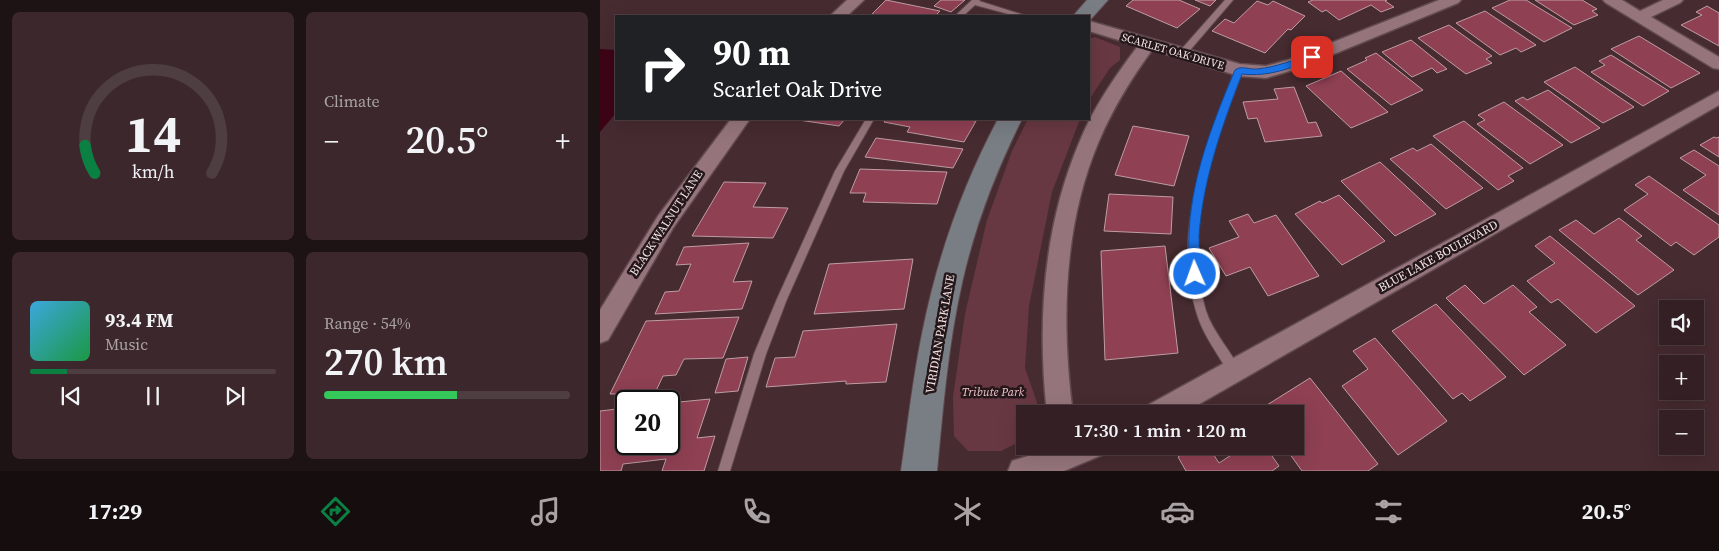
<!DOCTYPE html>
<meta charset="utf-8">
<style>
:root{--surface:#342024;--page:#3c282c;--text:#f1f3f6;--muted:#a9a3a6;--line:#4e3e41;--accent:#0b8043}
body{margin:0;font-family:"Source Serif 4",serif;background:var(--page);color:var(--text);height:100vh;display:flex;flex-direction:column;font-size:19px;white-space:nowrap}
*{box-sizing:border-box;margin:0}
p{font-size:16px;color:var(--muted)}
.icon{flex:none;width:28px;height:28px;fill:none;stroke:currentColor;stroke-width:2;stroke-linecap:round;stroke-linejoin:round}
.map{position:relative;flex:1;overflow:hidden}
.side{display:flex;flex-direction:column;gap:12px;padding:12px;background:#1d1214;width:600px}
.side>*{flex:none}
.top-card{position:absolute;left:15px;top:15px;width:475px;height:105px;border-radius:0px;box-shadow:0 5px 20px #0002,0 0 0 1px var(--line);background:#202124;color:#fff;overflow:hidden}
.fabs{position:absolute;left:1059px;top:300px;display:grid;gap:10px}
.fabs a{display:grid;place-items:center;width:45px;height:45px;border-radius:0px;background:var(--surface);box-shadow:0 5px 20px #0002,0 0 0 1px var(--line);font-size:25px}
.speed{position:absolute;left:15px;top:390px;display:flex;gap:10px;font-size:25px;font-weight:700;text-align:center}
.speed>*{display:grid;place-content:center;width:65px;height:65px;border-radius:50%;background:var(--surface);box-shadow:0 5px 20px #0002,0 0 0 1px var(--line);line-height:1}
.speed .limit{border:2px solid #111;border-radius:8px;background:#fff;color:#111}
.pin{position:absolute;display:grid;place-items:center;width:42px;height:42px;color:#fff;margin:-21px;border-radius:10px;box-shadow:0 2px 8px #0006}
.me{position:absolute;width:55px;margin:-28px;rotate:358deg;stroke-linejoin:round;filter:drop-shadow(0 0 4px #0008)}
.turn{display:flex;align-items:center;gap:18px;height:105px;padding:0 15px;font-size:22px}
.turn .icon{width:65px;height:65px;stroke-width:2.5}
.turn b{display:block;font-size:35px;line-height:42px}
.big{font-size:38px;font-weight:600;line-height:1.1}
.side .tile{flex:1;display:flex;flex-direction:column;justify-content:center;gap:8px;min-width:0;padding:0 18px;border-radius:8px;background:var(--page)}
.side .dial{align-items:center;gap:0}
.dial svg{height:130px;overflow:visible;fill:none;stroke:var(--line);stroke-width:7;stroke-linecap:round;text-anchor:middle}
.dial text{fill:var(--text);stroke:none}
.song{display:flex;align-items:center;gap:15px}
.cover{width:60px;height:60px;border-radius:8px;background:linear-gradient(135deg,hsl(200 70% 55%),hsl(140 70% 35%))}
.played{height:5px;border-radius:2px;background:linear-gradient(90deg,var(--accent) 15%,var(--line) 15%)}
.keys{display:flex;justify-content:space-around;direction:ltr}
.heat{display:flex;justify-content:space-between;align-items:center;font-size:28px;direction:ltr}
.charge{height:8px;border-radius:4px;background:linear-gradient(90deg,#34c759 54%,var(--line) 0)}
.side .tiles{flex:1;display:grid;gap:12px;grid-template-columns:repeat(2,1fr)}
.trip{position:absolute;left:416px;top:405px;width:288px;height:50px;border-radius:0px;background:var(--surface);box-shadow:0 5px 20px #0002,0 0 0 1px var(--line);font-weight:600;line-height:50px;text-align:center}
.menu{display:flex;height:80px;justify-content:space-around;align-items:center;background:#150d0e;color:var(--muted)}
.menu .icon{width:35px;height:35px}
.menu .active{color:var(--accent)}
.menu b{font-size:22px;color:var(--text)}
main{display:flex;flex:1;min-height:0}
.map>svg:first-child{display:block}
.green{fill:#683842}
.water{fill:#3d0417}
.building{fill:#8f4053;stroke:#be9da3}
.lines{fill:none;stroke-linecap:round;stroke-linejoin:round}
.lane-casing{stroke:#604a4e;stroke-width:2}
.street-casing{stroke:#604a4e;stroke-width:3}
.secondary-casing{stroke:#604a4e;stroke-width:2}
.lane{fill:#95757b;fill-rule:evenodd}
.street{fill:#95757b;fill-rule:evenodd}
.secondary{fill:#797e85;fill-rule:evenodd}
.route{fill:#1a73e8;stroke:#114b97}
.labels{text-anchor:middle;stroke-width:5;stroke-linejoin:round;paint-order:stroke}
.far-street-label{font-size:11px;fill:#f7e5e8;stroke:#24171a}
.street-label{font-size:12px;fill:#f7e5e8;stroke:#24171a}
.park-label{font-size:12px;font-style:italic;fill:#f2c2ca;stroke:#24171a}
</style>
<main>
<section class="side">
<div class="tiles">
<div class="tile dial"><svg viewBox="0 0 100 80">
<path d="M14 69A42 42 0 1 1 86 69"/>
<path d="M14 69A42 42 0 0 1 8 52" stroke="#0b8043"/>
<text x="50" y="56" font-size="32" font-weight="700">14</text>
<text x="50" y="72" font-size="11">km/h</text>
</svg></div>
<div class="tile"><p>Climate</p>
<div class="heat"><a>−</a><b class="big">20.5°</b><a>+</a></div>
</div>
<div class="tile">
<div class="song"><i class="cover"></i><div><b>93.4 FM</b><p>Music</p></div></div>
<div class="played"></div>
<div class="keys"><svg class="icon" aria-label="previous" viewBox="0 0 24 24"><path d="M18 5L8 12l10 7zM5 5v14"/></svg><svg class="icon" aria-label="pause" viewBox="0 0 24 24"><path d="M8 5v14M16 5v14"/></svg><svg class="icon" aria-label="next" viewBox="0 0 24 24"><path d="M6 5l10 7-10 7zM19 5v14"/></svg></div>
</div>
<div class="tile"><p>Range · 54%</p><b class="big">270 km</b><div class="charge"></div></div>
</div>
</section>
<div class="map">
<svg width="1119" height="471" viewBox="0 0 1119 471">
<rect width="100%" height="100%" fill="#462b30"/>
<!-- green -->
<g class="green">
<polygon points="495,37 520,47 520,60 510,68 489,100 489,39"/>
<polygon points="428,119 480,119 452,192 429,306 425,368 440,411 439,414 425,414 425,439 401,451 368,451 354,436 353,397 365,314 387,220 412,151"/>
</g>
<!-- water -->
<polygon class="water" points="0,49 16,50 16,113 0,132"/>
<!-- building -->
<g class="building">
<polygon points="286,0 340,11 335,16 270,16"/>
<polygon points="341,0 365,0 351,12 334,6"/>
<polygon points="533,0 579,0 600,9 577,28 526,6"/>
<polygon points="595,0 616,0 610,6"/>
<polygon points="713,0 787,0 785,1 794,7 781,12 771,5 739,20 726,10 722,12 708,2"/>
<polygon points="910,0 926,0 972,28 944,42 892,8"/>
<polygon points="935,0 982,0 997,9 992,11 998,15 974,25"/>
<polygon points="657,1 668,5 673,1 705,16 691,30 688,29 665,53 612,31 625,19 634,23"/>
<polygon points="1107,6 1119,13 1119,46 1081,25 1102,15 1096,12"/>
<polygon points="885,11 936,45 921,52 916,48 900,55 856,23"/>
<polygon points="849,25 892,56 886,59 892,63 866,74 818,38"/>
<polygon points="1039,36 1100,73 1071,88 1011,49"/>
<polygon points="811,40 847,69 837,73 832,68 812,77 782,52"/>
<polygon points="776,53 823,90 791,105 747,69 767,60 765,58"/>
<polygon points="1011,55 1069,91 1043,106 991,72 1005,65 999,61"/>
<polygon points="975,67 1034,107 1003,123 944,82"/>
<polygon points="741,71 788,112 751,128 706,86"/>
<polygon points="694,87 708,123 716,122 722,136 665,142 657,118 648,119 643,102 678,99 674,89"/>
<polygon points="948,90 1000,128 971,143 915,101 923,97 927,100"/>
<polygon points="904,102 963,145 930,164 877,124 885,120 878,115"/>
<polygon points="192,119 245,119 239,126"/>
<polygon points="286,119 360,119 376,121 364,142 307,132 310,127 284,122"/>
<polygon points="864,121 923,168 908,176 914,181 898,190 833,136"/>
<polygon points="533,126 589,136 574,186 515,175"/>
<polygon points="1114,137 1116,138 1119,137 1119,157 1100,145"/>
<polygon points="276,138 363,149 353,168 265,157"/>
<polygon points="831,144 883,188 846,209 790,159 813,148 817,151"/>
<polygon points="1094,150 1119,166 1119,215 1083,190 1106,175 1080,158"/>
<polygon points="780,162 836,214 795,236 741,181"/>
<polygon points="260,169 347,172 337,204 263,202 266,193 250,193"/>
<polygon points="1049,176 1119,225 1119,237 1094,255 1076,242 1071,246 1024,210 1048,194 1035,185"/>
<polygon points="124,182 166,183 153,207 188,208 173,238 92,236"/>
<polygon points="509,194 573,197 571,234 504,231"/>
<polygon points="739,195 785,241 742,265 695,214 720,201 722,203"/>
<polygon points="648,214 654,223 676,215 719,276 668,296 650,267 626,276 609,248 639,237 629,221"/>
<polygon points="1019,218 1042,236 1036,240 1074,270 1038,295 959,230 976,220 994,234"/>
<polygon points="950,236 1035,306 996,333 958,299 951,303 927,281 955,263 935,246"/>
<polygon points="149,243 133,282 152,281 142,309 55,314 65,292 79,291 91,264 76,265 84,247"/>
<polygon points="565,246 578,353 505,360 501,251"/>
<polygon points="313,259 304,309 214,314 229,264"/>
<polygon points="865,285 884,304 913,285 937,307 929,312 966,345 924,375 846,298"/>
<polygon points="836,304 906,377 870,401 862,393 853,399 792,331"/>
<polygon points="139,317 123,358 84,359 76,375 63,376 55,393 10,394 46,321"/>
<polygon points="297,324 286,382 246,384 246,381 166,387 175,358 195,357 203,331"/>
<polygon points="775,338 847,421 798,455 742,386 768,369 753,351"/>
<polygon points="148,357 138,391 115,393 126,359"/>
<polygon points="710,378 778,464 768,471 702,471 684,446 695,446 695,414 661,414 659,410"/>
<polygon points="110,399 97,438 115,436 104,471 62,471 66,459 23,464 21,471 0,471 0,411 26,408 26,444 69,444 69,403"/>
<polygon points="595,446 608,446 619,463 645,446 665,446 679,466 672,471 586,471 578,457"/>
</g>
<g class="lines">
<defs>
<g id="lane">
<polygon points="372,0 380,0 379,1 427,16 416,16 375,5 363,16 355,16"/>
<polygon points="625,0 633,0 585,56 579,56 579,52"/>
<path d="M639,67l4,3c-29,75 -61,160 -37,241 7,22 25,39 34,60l-2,4 -4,1 -4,-1c-12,-21 -28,-41 -34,-64 -24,-81 10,-166 39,-241z"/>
<polygon points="266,119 274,119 244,171 187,299 166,354 130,471 118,471 154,354 177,299 235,171"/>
</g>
<g id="street">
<polygon points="247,0 264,0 247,16 230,16"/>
<path d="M839,0h22l-3,3 -158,65 -34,10 -27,-2 -87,-26c-21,29 -39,58 -53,91 -36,84 -38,183 -26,273h-26c-10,-91 -4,-186 32,-271 14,-35 36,-67 59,-97l-49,-15v-10l151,43 26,2 22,-6z"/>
<polygon points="1003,0 1022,0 1040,11 1063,0 1083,0 1080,3 1051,17 1119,57 1119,69 1113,68 1006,3"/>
<polygon points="1119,91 1119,105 582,414 544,414 548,405"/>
<polygon points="131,119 150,119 73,228 8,340 0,343 0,310 8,297 58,216"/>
<polygon points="459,446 506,446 502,455 464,471 408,471 412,461"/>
</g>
<g id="secondary">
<polygon points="487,0 508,0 490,20 489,21 489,16 473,16"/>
<path d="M398,119h24c-26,52 -47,106 -60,164 -14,62 -19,125 -25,188h-36c7,-48 12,-95 22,-142 15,-74 40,-144 75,-210z"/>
</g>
</defs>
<!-- lane casing -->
<use href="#lane" class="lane-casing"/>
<!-- street casing -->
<use href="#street" class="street-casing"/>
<!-- secondary casing -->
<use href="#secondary" class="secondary-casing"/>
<!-- lane -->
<use href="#lane" class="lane"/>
<!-- street -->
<use href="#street" class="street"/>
<!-- secondary -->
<use href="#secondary" class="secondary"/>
</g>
<!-- route -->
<path class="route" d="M712,54l4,3 -1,2c-24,9 -46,18 -73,15 -20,52 -39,105 -43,162 0,13 1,26 2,38l-2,4h-8c-3,-7 -2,-15 -2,-23 -3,-64 21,-126 46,-185 6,-5 15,0 22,-1 20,-2 36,-9 55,-15z"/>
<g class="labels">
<!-- far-street labels -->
<g class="far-street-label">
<text transform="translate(573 51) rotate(16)" y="4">SCARLET OAK DRIVE</text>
</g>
<!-- street labels -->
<g class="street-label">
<text transform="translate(66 223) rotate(-57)" y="4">BLACK WALNUT LANE</text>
<text transform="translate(838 256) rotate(-29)" y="4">BLUE LAKE BOULEVARD</text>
<text transform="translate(340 334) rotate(-80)" y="4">VIRIDIAN PARK LANE</text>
</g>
<!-- park labels -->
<g class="park-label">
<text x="393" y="396">Tribute Park</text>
</g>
</g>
</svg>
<div class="fabs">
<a><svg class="icon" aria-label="sound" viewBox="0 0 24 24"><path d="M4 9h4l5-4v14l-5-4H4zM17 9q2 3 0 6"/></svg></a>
<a>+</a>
<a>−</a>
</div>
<div class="speed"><div class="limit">20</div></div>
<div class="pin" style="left:712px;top:57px;background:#d93025"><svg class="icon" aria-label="arrive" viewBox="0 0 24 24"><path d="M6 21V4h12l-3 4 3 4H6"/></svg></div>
<svg class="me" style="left:595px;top:274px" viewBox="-20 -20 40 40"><circle r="17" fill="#1a73e8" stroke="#fff" stroke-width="3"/><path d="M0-11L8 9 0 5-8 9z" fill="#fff"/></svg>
<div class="trip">17:30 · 1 min · 120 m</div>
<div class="top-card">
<div class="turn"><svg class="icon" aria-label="right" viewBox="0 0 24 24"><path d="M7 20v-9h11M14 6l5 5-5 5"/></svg><div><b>90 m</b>Scarlet Oak Drive</div></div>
</div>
</div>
</main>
<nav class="menu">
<b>17:29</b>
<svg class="icon active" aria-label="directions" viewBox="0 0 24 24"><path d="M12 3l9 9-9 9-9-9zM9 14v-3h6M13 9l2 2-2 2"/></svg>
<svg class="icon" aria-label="music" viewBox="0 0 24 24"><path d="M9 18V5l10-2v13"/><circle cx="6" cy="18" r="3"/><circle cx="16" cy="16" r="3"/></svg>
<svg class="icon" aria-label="phone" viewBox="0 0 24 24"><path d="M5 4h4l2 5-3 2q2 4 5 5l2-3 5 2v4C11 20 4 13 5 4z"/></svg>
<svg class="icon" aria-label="climate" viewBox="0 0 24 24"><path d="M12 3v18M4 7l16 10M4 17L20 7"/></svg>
<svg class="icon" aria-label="car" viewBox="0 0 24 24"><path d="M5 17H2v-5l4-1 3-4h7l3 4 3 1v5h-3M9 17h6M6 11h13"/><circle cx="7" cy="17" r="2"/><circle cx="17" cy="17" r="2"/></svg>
<svg class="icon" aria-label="filters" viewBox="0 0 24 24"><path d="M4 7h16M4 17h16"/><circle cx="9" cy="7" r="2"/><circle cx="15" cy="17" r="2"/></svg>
<b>20.5°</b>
</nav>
